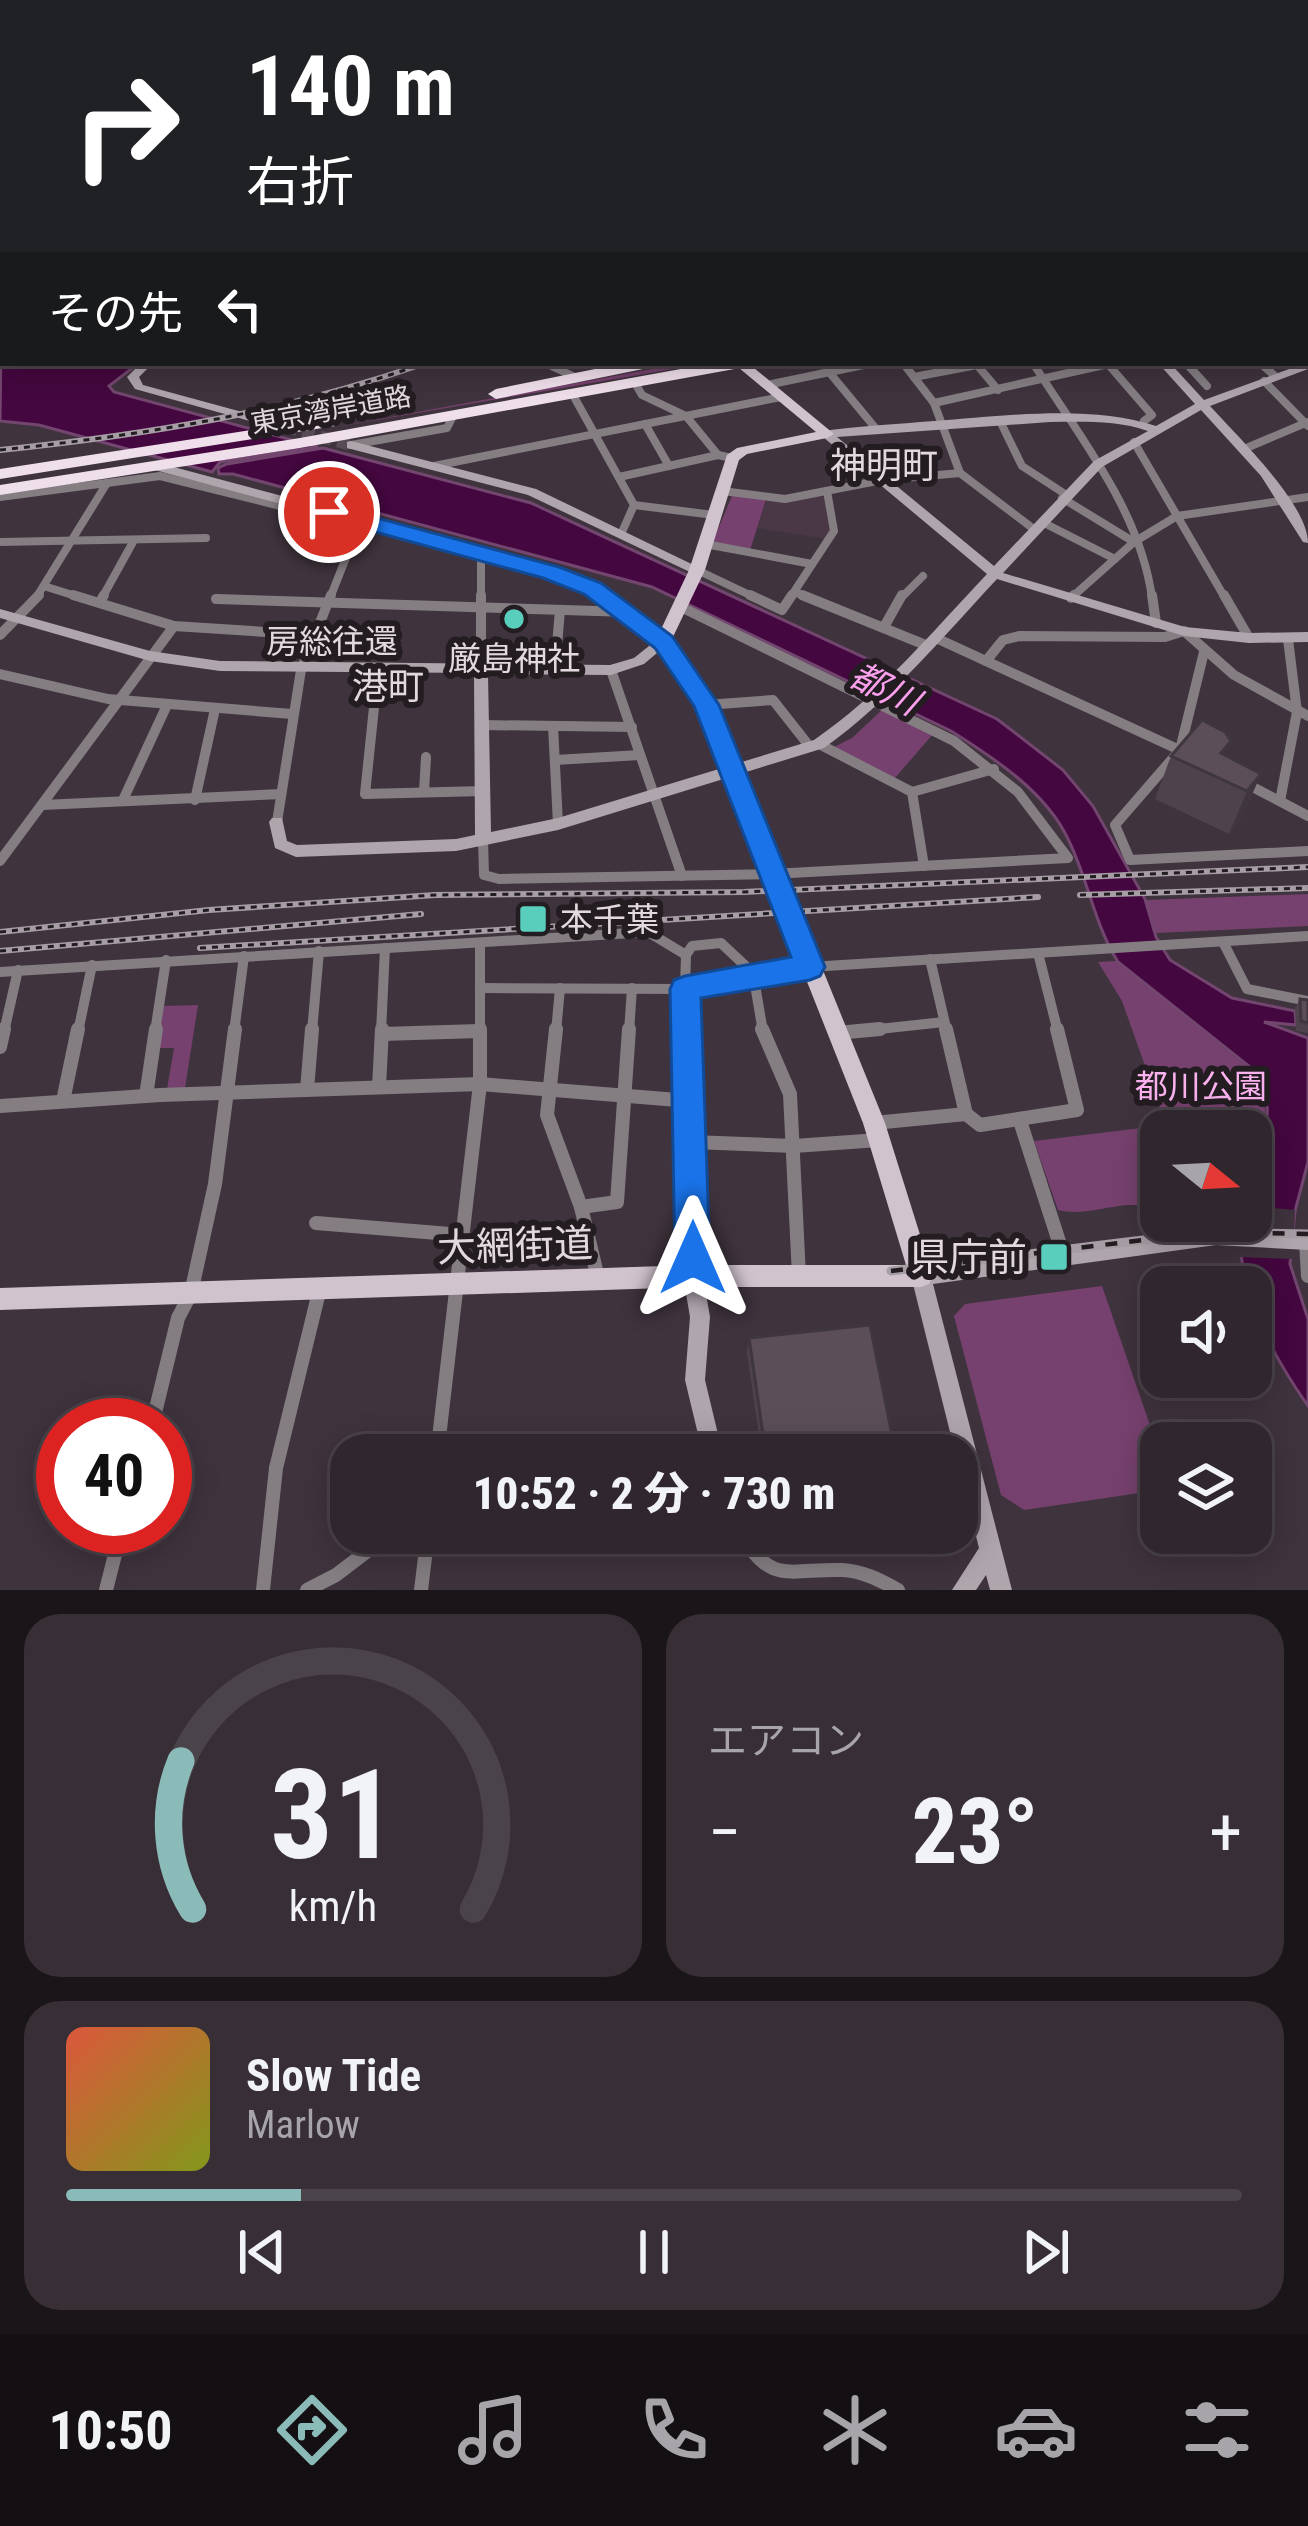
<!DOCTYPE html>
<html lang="ja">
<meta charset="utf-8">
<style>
:root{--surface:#2f262e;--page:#372e36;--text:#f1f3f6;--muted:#a7a5aa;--line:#4a434a;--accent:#8bbbb9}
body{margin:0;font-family:"Roboto Condensed","Noto Sans JP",sans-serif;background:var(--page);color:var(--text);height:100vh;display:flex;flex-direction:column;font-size:45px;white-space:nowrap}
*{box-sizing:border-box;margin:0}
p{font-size:39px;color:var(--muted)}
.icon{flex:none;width:66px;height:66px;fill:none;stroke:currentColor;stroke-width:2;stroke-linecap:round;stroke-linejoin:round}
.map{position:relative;height:1590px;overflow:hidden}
.details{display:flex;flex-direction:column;gap:24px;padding:24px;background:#1a1519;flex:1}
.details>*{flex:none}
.top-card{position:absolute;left:0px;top:0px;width:1308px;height:366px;box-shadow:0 6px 30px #0003,0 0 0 3px var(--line);background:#202124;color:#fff;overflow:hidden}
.needle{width:78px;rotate:108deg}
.buttons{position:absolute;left:1140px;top:1110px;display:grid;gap:24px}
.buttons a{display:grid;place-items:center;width:132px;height:132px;border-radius:24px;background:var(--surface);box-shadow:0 6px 30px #0003,0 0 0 3px var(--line);font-size:60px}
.speed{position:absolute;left:36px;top:1398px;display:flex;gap:24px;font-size:60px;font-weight:700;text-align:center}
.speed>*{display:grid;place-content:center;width:156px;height:156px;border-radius:50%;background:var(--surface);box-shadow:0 6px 30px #0003,0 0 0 3px var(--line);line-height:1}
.speed .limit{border:18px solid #d22;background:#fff;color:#111}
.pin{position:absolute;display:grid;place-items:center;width:102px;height:102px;color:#fff;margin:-51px;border:6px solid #fff;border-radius:50%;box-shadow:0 3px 12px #0007}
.me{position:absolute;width:132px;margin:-66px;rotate:0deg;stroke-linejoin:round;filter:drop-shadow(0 0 9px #0008)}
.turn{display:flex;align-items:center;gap:42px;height:252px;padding:0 48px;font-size:54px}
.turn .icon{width:156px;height:156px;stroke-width:2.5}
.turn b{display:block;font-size:84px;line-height:102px}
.then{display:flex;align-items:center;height:114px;padding:0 48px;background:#0003;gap:24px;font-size:45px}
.big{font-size:90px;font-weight:800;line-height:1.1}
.details .widget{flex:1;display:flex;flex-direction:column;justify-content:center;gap:18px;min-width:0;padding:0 42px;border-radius:36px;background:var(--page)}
.details .dial{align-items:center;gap:0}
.dial svg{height:312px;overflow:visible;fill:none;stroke:var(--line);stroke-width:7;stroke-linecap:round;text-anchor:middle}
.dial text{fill:var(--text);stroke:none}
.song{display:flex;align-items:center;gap:36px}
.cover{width:144px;height:144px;border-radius:18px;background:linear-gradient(135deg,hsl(10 70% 55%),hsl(70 70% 35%))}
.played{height:12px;border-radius:6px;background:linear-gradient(90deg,var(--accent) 20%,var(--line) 20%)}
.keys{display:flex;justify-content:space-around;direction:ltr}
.heat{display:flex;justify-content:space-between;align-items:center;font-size:66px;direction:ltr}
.details .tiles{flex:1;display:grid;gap:24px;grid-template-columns:1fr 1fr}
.widget:last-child{grid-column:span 2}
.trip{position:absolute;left:330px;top:1434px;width:648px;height:120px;border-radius:36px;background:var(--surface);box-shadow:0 6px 30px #0003,0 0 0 3px var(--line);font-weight:800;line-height:120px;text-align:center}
.tabs{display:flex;height:192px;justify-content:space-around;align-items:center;background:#130f12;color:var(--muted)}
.tabs .icon{width:84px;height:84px}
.tabs .on{color:var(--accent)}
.tabs b{font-size:54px;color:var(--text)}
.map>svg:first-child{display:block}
.built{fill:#4a3847}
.green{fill:#76416e}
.water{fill:#44073f;stroke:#73466f;stroke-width:3}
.pier{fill:#3f333d}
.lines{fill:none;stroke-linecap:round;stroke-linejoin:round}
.stream{stroke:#73466f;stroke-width:3}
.secondary-tunnel{stroke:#574c55;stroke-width:12;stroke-dasharray:12 6;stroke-linecap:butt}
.street-far2{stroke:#847e83;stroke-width:8}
.street-far1{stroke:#847e83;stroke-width:10}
.street{stroke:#847e83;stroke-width:14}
.secondary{fill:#afa5ad;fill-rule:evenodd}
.primary{fill:#d1c3ce;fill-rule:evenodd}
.highway{fill:#efdfeb;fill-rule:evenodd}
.rail-far1-casing{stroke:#a79da5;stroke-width:6}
.rail-casing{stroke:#a79da5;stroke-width:9}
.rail-far1{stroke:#231d22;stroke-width:3;stroke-dasharray:6;stroke-linecap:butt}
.rail{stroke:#231d22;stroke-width:4.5;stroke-dasharray:12;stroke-linecap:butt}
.wall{fill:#4e434d}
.shaded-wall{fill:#40373e}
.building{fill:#5b4e59;stroke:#40373e;stroke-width:3}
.route{fill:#1a73e8;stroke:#114b97;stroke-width:3}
.poi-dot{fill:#5acebd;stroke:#231d22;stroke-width:4.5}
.labels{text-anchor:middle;stroke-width:12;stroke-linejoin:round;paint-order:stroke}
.far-street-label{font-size:27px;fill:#e1d9df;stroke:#231d22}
.street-label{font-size:33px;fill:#e1d9df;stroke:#231d22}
.poi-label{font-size:33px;fill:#e1d9df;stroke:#231d22}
.park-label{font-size:33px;fill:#fab1ee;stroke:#231d22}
.neighbourhood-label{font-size:36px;fill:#e1d9df;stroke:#231d22}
.water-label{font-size:36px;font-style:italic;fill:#faa0ed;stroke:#231d22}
.near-street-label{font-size:39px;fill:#e1d9df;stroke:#231d22}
.near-poi-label{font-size:39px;fill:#e1d9df;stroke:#231d22;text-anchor:end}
</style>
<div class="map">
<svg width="1308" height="1590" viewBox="0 0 1308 1590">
<rect width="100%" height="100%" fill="#3f333d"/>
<!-- built -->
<polygon class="built" points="820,496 826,498 830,532 826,539 758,528 767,500"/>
<!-- green -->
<g class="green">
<polygon points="685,363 708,363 325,429"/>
<polygon points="732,496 766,500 750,550 712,543"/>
<polygon points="883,709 934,733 894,779 834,747 852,738"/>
<polygon points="1308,894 1308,926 1156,933 1146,900"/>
<path d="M1116,961l133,107c26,37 16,62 2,102v-39h-90v73c-15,4 -28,-1 -42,2 -22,3 -38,9 -61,4l-24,-69 132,-16 -44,-124 -24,-39z"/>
<polygon points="198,1005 185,1088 167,1089 174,1048 157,1048 164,1006"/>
<polygon points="1102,1286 1161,1457 1161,1483 1153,1491 1024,1510 1001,1495 954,1316 965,1304"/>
</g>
<!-- water -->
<g class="water">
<polygon points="658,0 1093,0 666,3"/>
<polygon points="3,189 3,363 125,363 135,366 109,386 114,392 318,447 220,462 212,472 39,425 0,421"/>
<path d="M323,448l208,55 466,216 66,51 30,36 52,93 11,38 14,23 62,38 63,13 1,14 -32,-3 44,16v124l-13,49 -5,53 18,55v87c-42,-60 -68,-114 -70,-185h13c0,-16 -3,-35 1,-50 11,-45 29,-59 -2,-104l-132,-105c-24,-38 -30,-83 -50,-123 -22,-47 -74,-81 -117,-108l-299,-144 -419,-113h-14l-1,-6 9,-4z"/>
</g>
<!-- pier -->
<polygon class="pier" points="1251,1206 1295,1210 1293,1259 1237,1257 1238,1221 1251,1221"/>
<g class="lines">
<!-- stream -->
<polyline class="stream" points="1151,0 1156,3"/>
<!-- secondary-tunnel -->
<polyline class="secondary-tunnel" points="268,422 351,445"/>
<!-- street-far2 -->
<g class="street-far2">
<polyline points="545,363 577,378"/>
<polyline points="903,363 934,403 960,473 1035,530"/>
<path d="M1033,363c47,75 107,147 119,235"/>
<polyline points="1107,363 1152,415 1144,421"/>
<polyline points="1186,363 1207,386"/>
<polyline points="1260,363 1275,376"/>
<polyline points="829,372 877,430"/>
<polyline points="914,377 977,365 998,390"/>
<polyline points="1264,381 1308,426"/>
<polyline points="635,383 642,395 686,416 718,455"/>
<polyline points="767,385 873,363"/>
<polyline points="573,395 634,505 622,532"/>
<polyline points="934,403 1113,363"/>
<polyline points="268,422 367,405 377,415"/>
<polyline points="1001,423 1022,466 1065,494"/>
<polyline points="645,424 669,466"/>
<polyline points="1134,442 1225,598"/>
<polyline points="351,445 447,428 453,416"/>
<polyline points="1244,449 1308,422"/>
<polyline points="434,466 781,397"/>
<polyline points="619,477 718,455 732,458"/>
<polyline points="722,491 785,499 882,480 960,473"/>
<polyline points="0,497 160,476 300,511 321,512"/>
<polyline points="1062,498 1134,542"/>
<polyline points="634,505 714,515"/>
<polyline points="1042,522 1115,559"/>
<polyline points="0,542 206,538"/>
<polyline points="705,544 812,564"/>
<polyline points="481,552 481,598"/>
<polyline points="697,570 756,598"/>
<polyline points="47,587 82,598"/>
<polyline points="795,592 809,598"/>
<polyline points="36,598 107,483"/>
<polyline points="102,598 133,542"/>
<polyline points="330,598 361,520"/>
<polyline points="790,598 834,531 827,491"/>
<polyline points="901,598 923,576"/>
<polyline points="1071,598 1134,542 1177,516 1308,497"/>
</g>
<!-- street-far1 -->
<g class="street-far1">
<polyline points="73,595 174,626 314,635"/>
<polyline points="481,595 481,668"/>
<polyline points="750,595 782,610 792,595"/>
<polyline points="802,595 928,646"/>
<polyline points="1152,595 1156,623"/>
<polyline points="1224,595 1249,638"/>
<polyline points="1071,598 1074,595"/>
<polyline points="216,599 629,612"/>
<polyline points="100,602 104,595"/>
<polyline points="884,627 902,595"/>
<polyline points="0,635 39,595"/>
<polyline points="936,638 1184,752"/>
<polyline points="1204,652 1180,750 1115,825 1130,860 1308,851"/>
<polyline points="986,661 1003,640 1019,636 1165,637 1184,631 1234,675 1308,716"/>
<polyline points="378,669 365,794 484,791"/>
<polyline points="555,669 560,610"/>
<polyline points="611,670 682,876"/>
<polyline points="0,674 108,699 292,714"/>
<polyline points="706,705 773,700 810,747"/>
<polyline points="481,725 632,727"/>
<polyline points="553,726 558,824"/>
<polyline points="819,744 912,792 924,866"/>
<polyline points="555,760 640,755"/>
<polyline points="1243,782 1308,816"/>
<polyline points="424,792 426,757"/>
<polyline points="912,792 994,769"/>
<polyline points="123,800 167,705"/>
<polyline points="195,800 215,709"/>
<polyline points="1280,801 1297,712 1288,639"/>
<polyline points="42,805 281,794"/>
<polyline points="277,822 301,670 331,595"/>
<polyline points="483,839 484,875 499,879 772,874 1068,858 1018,792 954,741 681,607"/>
<polyline points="0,861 174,626"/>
<polyline points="1223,942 1247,989 1308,1001"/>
<polyline points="480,943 480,1032"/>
<polyline points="1038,953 1058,1032"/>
<polyline points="686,955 692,946 721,943 753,973 763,1032"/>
<polyline points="930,959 947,1032"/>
<polyline points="0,972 648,932 686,955"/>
<polyline points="481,988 685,989 753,973 810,967 1308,936"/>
<polyline points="685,989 686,955"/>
<polyline points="4,1032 18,970"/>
<polyline points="78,1032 92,965"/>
<polyline points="155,1032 166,960"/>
<polyline points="234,1032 244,956"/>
<polyline points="312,1032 319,951"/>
<polyline points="381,1032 385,948"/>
<polyline points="460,1032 480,1031"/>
<polyline points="556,1032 560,988"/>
<polyline points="629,1032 632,988"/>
<polyline points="851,1032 944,1022"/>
</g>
<!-- street -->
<g class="street">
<polyline points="556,1029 547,1115 581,1207 598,1278"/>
<polyline points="762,1029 790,1094 799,1276"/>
<polyline points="946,1029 966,1114 980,1125 1077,1110 1057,1029"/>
<polyline points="837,1033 880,1029"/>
<polyline points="382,1034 480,1031"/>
<polyline points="0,1047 4,1029"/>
<polyline points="379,1087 382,1029"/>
<polyline points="307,1090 312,1029"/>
<polyline points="146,1096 156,1029"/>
<polyline points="63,1101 78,1029"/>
<polyline points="0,1106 160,1095 480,1084 690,1101"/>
<polyline points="1020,1121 1064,1257"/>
<polyline points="874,1123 966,1114"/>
<polyline points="692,1142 794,1146 879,1140"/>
<polyline points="581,1207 617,1202 629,1029"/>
<polyline points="316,1223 462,1235"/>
<polyline points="1306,1241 1308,1276"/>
<polyline points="152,1425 178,1318 191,1293 215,1184 235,1029"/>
<polyline points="437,1455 480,1084 480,1029"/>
<path d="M742,1533c27,54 52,35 100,37 21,1 38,10 56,20"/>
<polyline points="106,1590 122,1527"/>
<polyline points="263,1590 276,1468 320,1288"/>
<polyline points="307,1590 336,1575 391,1533"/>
<polyline points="421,1590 428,1533"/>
</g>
<!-- secondary -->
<g class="secondary">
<rect x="148" y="0" width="8" height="3"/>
<polygon points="211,0 232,0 224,3 203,3"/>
<polygon points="449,0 461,0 466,3 454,3"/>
<polygon points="1214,0 1224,0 1227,3 1217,3"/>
<rect x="1305" y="5" width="3" height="4"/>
<rect x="1305" y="89" width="3" height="6"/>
<polygon points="1305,101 1308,102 1308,109 1305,108"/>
<path d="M1308,362v7l-98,37c27,30 98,98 98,137l-5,-1 -42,-66 -60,-66 -99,57 -99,106 182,54 64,6 59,-1v10l-59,1 -65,-7 -187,-57c-55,59 -107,122 -173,169l-266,82 -102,21 -160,6 -21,-9 -6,-26 3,-4h10l5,23 10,4 159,-6 19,-4 -1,-162 -254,-2 -70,-10 -150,-43v-9l150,42 70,10 390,4 24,-7 20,-16 -47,-39 -61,-28 -395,-106v-6l4,-1 401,107 61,28 53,45 -26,22 -33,11 -123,-1 3,158 67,-14 256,-78c66,-45 118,-108 173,-166l-164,-137v-6c36,-5 74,-7 111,-10 69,-5 157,-17 222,5l39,-22 -37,-41h12l34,37zM1050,422c33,0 66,-2 98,9l-54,30 -100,105 -157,-129z"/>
<polygon points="141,363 153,363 139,377 143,385 272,420 274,422 268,426 135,389 127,377"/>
<polygon points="351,441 536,489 704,570 697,574 692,573 528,495 347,448 347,442"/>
<polygon points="685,982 691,984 693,989 703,1276 710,1317 705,1380 723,1455 703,1455 685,1380 690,1317 683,1276 677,989 679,984"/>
<polygon points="1216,1227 1308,1232 1308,1250 1216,1245 933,1284 1012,1590 990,1590 986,1575 976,1590 952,1590 979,1548 911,1276 914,1269"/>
</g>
<!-- primary -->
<polygon class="primary" points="733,363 748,363 834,434 827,438 747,454 739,460 705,570 671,641 696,672 721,719 885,1123 933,1276 929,1284 921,1287 693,1287 0,1310 0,1288 693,1265 906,1265 863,1123 703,719 683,679 655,642 689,570 727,455 737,448 816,432"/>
<!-- highway -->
<g class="highway">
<polygon points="1308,237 1308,245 1305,246 1305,238"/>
<polygon points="625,363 656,363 648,368 496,399 488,394 496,389"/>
<polygon points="714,363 748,363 740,368 300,448 0,495 0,485 300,438"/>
<polygon points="329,418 335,420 335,426 0,479 0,469"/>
</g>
<defs>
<g id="rail-far1">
<polyline points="1218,3 1239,0"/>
<path d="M0,450c146,-15 287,-38 425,-87"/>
<polyline points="1080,895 1308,888"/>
<polyline points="0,932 209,910 435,895 744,892 1308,867"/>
<polyline points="200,948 1038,897"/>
<polyline points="0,951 421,914"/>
</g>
<polyline id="rail" points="891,1271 1208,1232 1308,1234"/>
</defs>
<!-- rail-far1 casing -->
<use href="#rail-far1" class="rail-far1-casing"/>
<!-- rail casing -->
<use href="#rail" class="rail-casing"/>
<!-- rail-far1 -->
<use href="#rail-far1" class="rail-far1"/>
<!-- rail -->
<use href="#rail" class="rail"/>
</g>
<!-- wall -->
<g class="wall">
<polygon points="1171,756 1261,774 1242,817 1229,834 1155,799"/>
<polygon points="1300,999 1308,1000 1308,1033 1296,1031 1295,1008"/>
<polygon points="749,1338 896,1455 762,1455 747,1353"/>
</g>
<!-- shaded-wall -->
<polygon class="shaded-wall" points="1261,774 1242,817 1229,834 1247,791"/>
<!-- building -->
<g class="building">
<polygon points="1202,720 1225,732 1231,741 1221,753 1261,774 1247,791 1171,756"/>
<polygon points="1300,999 1308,1000 1308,1023 1301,1021"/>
<polygon points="870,1325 896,1455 766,1455 749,1338"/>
</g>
<!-- route -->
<polygon class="route" points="329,505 559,567 601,583 672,636 719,705 825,967 820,976 810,980 701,998 710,1258 705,1270 693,1274 680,1270 675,1258 670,989 674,980 685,976 791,957 694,706 655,648 584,594 543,578 321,517 321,507"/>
<!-- markers -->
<g class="poi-dot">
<circle cx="514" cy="619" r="12"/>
<rect x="518" y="904" width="30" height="30" rx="6"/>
<rect x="1039" y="1242" width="30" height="30" rx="6"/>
</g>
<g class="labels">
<!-- far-street labels -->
<g class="far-street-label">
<text transform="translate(331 410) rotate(-10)" y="9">東京湾岸道路</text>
</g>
<!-- street labels -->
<g class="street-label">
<text x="332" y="653">房総往還</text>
</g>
<!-- poi labels -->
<g class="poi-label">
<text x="514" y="670">厳島神社</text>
<text x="560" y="931" text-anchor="start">本千葉</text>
</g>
<!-- park labels -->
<g class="park-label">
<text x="1201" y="1098">都川公園</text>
</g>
<!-- neighbourhood labels -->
<g class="neighbourhood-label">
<text x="884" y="478">神明町</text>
<text x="388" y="699">港町</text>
</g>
<!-- water labels -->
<g class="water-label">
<text transform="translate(885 688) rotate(27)" y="13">都川</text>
</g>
<!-- near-street labels -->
<g class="near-street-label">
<text transform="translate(515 1245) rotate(-2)" y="14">大網街道</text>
</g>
<!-- near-poi labels -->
<g class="near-poi-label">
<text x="1027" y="1271">県庁前</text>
</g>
</g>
</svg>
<div class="buttons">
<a><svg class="needle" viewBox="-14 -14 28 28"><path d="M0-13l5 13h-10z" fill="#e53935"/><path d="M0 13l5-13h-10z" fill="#a7a5aa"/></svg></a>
<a><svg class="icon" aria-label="sound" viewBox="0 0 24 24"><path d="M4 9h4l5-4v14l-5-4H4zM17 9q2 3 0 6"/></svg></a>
<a><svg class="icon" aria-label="layers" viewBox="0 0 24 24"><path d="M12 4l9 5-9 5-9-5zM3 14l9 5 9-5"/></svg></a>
</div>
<div class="speed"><div class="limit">40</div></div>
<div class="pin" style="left:329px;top:512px;background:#d93025"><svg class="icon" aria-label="arrive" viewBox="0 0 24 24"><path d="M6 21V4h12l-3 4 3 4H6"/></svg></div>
<svg class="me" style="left:693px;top:1258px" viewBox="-20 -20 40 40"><path d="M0-17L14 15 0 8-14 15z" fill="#1a73e8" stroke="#fff" stroke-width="4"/></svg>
<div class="trip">10:52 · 2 分 · 730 m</div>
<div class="top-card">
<div class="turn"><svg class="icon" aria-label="right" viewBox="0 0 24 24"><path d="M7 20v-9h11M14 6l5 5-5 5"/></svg><div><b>140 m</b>右折</div></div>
<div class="then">その先<svg class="icon" aria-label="left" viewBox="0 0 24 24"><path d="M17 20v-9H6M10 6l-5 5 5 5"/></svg></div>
</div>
</div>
<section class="details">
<div class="tiles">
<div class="widget dial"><svg viewBox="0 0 100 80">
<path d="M14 69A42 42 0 1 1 86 69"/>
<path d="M14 69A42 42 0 0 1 11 31" stroke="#8bbbb9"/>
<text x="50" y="56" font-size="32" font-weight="700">31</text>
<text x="50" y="72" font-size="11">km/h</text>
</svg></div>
<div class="widget"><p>エアコン</p>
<div class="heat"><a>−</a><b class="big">23°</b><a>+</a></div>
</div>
<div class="widget">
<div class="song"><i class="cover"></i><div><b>Slow Tide</b><p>Marlow</p></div></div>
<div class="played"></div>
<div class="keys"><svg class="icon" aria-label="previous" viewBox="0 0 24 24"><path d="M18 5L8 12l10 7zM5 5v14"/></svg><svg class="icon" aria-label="pause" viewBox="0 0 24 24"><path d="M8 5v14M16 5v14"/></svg><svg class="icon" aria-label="next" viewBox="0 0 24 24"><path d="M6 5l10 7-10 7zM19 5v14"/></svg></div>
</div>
</div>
</section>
<nav class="tabs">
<b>10:50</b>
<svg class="icon on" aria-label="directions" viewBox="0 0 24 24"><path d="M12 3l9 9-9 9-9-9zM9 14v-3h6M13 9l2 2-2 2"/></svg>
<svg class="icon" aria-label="music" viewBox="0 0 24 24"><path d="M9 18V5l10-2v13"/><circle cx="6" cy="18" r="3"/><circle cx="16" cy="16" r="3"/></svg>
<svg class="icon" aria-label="phone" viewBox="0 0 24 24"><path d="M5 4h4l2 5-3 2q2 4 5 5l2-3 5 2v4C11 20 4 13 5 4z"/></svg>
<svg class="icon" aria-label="climate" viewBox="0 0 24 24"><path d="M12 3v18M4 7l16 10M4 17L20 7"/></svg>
<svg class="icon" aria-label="car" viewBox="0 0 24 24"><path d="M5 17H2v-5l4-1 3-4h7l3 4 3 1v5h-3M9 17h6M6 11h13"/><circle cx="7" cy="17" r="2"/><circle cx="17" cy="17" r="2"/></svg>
<svg class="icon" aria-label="filters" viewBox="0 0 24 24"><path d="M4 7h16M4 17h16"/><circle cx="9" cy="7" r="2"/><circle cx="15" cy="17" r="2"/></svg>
</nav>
